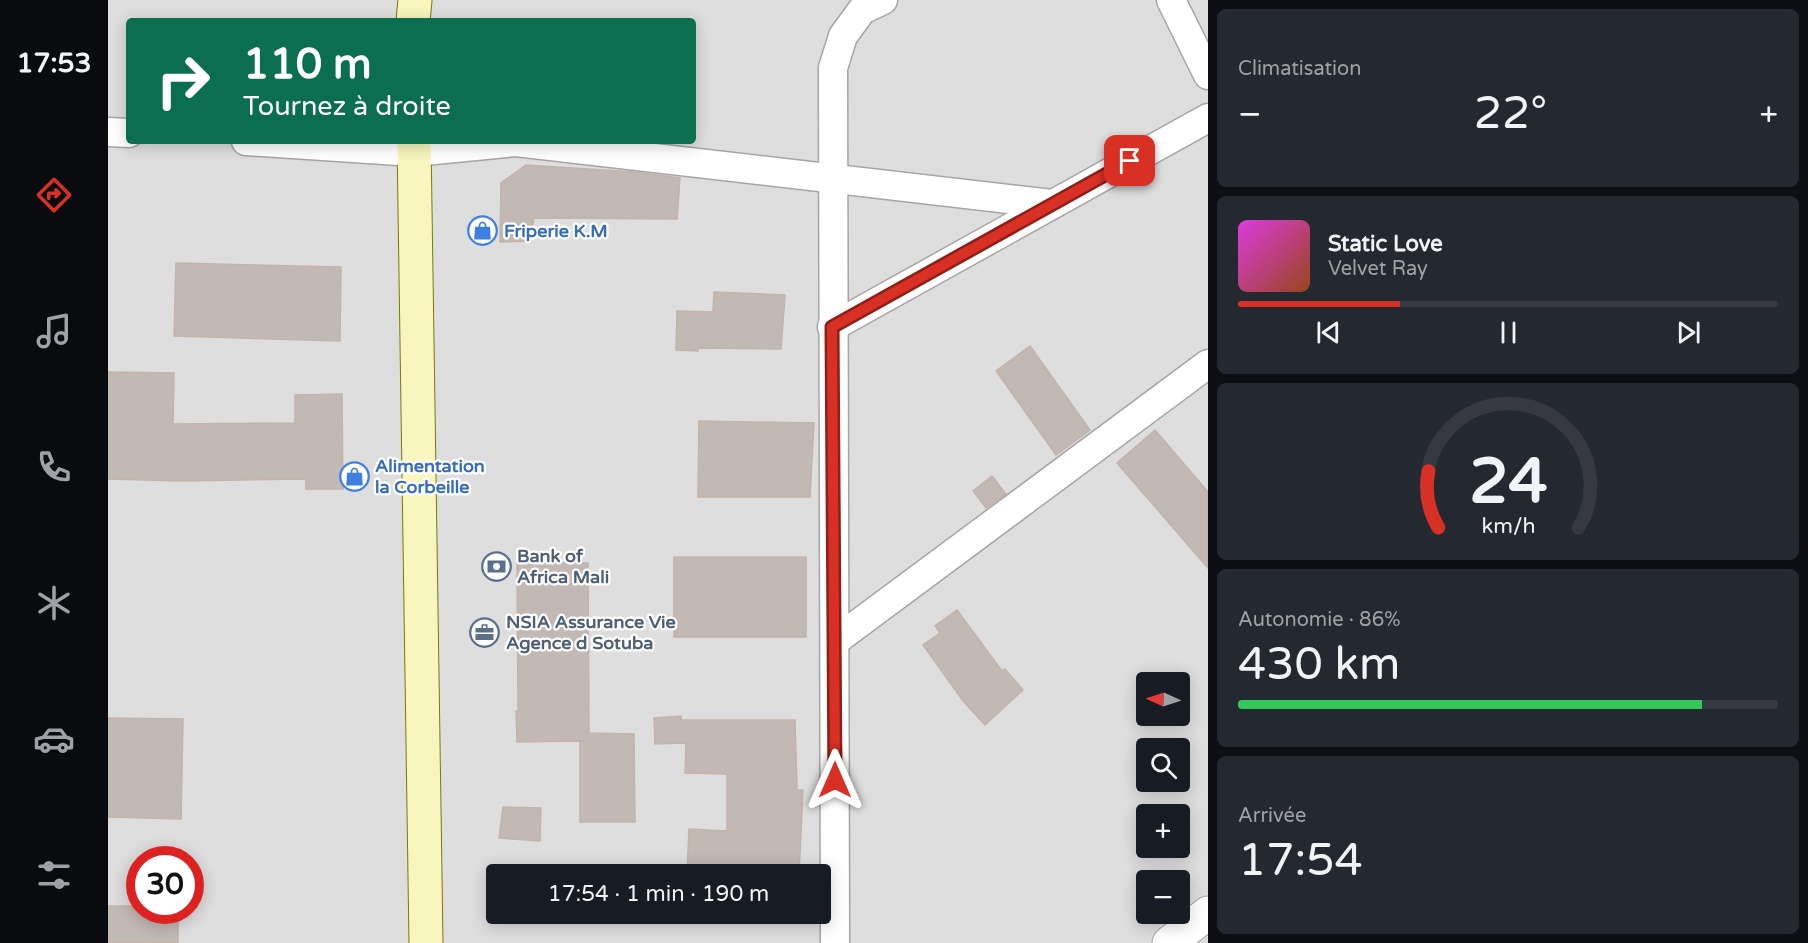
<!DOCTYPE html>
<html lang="fr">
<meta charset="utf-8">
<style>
:root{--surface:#171b24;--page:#242831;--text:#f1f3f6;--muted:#9ea1a6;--line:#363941;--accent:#d93025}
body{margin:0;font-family:"Varela Round",sans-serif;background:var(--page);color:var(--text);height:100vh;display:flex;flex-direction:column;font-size:22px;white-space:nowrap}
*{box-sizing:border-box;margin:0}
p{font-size:20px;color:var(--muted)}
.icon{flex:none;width:33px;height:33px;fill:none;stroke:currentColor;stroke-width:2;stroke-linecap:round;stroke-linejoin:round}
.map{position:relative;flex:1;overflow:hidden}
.sheet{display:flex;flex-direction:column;gap:9px;padding:9px;background:#0d0f14;width:600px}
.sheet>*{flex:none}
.hud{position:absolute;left:18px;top:18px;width:570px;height:126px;border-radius:6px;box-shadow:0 3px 15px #0003;background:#0b6e4f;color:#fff;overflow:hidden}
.needle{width:39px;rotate:273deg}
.tools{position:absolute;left:1028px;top:672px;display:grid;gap:12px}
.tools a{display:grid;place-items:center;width:54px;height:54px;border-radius:6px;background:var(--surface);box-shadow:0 3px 15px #0003;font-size:30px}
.speed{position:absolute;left:18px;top:846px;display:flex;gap:12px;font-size:30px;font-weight:700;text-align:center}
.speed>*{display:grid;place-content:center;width:78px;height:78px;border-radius:50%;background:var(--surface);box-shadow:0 3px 15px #0003;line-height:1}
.speed .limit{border:9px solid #d22;background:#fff;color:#111}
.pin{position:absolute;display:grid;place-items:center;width:51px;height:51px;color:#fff;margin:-26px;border-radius:12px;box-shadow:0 3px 9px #0006}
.me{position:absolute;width:66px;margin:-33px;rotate:0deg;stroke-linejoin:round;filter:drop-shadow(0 0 4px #0008)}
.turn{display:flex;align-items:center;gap:21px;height:126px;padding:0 18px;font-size:27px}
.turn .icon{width:78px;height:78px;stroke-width:2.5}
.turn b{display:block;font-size:42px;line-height:51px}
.big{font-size:45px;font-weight:600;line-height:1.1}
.sheet .card{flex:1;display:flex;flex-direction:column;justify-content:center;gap:9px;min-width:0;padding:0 21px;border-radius:9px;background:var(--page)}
.sheet .dial{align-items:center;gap:0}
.dial svg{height:156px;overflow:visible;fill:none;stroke:var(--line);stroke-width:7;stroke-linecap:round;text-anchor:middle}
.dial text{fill:var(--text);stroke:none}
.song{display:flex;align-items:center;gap:18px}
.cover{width:72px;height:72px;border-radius:9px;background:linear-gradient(135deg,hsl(300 70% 55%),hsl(20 70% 35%))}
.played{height:6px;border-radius:3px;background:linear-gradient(90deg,var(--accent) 30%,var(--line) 30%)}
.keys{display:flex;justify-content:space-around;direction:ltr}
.heat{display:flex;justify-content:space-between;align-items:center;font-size:33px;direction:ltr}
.charge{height:9px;border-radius:4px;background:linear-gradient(90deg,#34c759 86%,var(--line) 0)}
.trip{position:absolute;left:378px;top:864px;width:345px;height:60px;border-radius:6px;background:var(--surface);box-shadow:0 3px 15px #0003;font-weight:600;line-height:60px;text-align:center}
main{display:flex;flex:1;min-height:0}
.menu{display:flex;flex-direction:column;width:108px;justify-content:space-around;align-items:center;background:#090b0e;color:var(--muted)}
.menu .icon{width:42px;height:42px}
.menu .selected{color:var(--accent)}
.menu b{font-size:27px;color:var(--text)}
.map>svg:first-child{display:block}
.residential{fill:#dfdede;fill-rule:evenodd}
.building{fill:#c2b9b5;stroke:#c3b3ab;stroke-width:1.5}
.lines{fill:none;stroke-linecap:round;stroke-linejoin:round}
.minor-casing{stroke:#a5a5a5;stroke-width:31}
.tertiary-casing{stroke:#a5a5a5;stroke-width:35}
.secondary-casing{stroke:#797908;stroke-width:35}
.minor{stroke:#fff;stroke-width:28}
.tertiary{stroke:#fff;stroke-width:33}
.secondary{stroke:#f9f5bf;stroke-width:33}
.route-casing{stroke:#8d1f18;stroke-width:15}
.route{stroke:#d93025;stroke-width:10}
.labels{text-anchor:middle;stroke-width:4.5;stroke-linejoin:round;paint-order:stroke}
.shop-label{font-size:18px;font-weight:bold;fill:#366cbe;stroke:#fff;text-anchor:start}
.service-label{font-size:18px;font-weight:bold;fill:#4e5e75;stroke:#fff;text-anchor:start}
</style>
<main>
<nav class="menu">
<b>17:53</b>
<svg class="icon selected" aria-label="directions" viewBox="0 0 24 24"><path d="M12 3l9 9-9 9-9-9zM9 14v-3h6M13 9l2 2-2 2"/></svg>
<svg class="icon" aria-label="music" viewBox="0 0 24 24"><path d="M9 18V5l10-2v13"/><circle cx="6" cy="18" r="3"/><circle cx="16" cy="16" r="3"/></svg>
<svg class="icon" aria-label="phone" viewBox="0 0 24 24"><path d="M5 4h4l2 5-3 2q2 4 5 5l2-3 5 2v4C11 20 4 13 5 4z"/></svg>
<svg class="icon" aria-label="climate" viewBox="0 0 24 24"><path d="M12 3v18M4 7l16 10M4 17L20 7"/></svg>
<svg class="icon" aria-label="car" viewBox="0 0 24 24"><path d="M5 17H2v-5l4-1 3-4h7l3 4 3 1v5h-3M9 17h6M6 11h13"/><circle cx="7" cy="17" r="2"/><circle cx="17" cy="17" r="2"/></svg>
<svg class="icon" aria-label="filters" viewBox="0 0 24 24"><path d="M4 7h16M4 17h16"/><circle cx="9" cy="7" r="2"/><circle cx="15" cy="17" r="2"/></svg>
</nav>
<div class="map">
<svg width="1100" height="943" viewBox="0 0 1100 943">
<rect width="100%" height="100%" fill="#f1ede8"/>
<!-- residential -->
<path class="residential" d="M0,0h1100v943h-1100zM21,21h564v120h-564zM1038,682h33v34h-33zM1038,748h33v34h-33zM1038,814h33v34h-33zM32,860h50v50h-50zM388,874h324v40h-324zM1038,880h33v34h-33z"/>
<!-- building -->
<g class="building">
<polygon points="418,165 526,172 572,178 569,219 426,218 422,241 392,242 393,183"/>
<polygon points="68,263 233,267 232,341 66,336"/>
<polygon points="606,292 677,295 673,349 590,348 590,351 568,350 569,311 605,312"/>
<polygon points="922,346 982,430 948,455 888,371"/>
<polygon points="0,372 66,373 65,424 187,423 187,395 234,394 235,489 198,489 198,479 74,481 0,479"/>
<polygon points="591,421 706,423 702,497 590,497"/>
<polygon points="1047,430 1100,492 1100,568 1009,463"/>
<polygon points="884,476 898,494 878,508 865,491"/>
<rect x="566" y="557" width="132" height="80"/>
<polygon points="409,563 480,563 481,733 526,734 527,822 472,822 472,741 409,742 408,711 410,711"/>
<polygon points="849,610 894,671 897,669 915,690 877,725 855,701 815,645 832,633 827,626"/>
<polygon points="573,716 573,720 687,720 689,790 695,790 691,874 579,874 581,829 619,831 619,774 577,773 578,743 547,744 546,718"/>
<polygon points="0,718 75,719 73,819 0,817"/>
<polygon points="395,807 433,808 432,841 391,838"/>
<polygon points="0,906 32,906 32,910 70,910 70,943 0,943"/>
</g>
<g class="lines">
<defs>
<g id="minor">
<polyline points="1063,0 1100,75"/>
<polyline points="0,132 21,133"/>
<polyline points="138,141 306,152 408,142 944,204"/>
<polyline points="724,327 1100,118"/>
<polyline points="727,641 1100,364"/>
<polyline points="727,943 725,68 735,36 754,10 775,0"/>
</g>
<polyline id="tertiary" points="1061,943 1100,913"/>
<g id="secondary">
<polyline points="305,21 307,0"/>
<polyline points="306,141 318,943"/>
</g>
</defs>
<!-- minor casing -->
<use href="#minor" class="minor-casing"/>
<!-- tertiary casing -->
<use href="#tertiary" class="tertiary-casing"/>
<!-- secondary casing -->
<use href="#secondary" class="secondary-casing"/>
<!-- minor -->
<use href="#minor" class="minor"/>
<!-- tertiary -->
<use href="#tertiary" class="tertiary"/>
<!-- secondary -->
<use href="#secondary" class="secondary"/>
</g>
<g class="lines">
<defs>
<polyline id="route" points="727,780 724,327 1022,161"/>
</defs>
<!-- route casing -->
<use href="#route" class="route-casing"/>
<!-- route -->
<use href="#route" class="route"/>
</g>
<!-- icons -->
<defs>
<symbol id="shop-ring" viewBox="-11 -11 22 22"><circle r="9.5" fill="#fff" stroke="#3f7fe0" stroke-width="1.5"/><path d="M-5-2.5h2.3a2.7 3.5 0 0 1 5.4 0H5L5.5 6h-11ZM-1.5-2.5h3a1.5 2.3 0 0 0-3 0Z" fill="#3f7fe0"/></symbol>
<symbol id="bank-ring" viewBox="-11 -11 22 22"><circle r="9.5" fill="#fff" stroke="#5c6f8a" stroke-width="1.5"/><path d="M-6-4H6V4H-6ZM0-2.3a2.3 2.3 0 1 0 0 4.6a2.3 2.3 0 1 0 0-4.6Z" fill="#5c6f8a"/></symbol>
<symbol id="office-ring" viewBox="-11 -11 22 22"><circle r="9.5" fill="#fff" stroke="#5c6f8a" stroke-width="1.5"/><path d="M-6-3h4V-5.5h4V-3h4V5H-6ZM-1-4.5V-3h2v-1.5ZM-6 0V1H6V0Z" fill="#5c6f8a"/></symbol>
</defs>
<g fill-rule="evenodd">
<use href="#shop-ring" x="358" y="214" width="33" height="33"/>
<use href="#shop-ring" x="230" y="460" width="33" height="33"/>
<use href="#bank-ring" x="372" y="550" width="33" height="33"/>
<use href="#office-ring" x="360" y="616" width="33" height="33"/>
</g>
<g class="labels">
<!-- shop labels -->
<g class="shop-label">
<text x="396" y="237">Friperie K.M</text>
<text x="267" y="472">Alimentation<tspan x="267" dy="21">la Corbeille</tspan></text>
</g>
<!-- service labels -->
<g class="service-label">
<text x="409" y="562">Bank of<tspan x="409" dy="21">Africa Mali</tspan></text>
<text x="398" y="628">NSIA Assurance Vie<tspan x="398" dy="21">Agence d Sotuba</tspan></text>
</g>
</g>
</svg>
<div class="tools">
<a><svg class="needle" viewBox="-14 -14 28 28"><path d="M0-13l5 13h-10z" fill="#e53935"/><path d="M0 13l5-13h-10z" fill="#9ea1a6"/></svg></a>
<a><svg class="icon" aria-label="search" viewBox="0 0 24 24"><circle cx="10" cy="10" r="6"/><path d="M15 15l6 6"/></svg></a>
<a>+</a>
<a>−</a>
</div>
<div class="speed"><div class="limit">30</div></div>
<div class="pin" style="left:1022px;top:161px;background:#d93025"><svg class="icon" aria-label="arrive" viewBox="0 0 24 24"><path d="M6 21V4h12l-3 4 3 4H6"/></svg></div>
<svg class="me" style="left:727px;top:780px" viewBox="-20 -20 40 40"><path d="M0-17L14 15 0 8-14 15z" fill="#d93025" stroke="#fff" stroke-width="4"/></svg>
<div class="trip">17:54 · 1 min · 190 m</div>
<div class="hud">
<div class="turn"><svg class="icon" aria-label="right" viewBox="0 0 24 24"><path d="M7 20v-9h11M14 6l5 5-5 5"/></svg><div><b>110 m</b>Tournez à droite</div></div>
</div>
</div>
<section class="sheet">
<div class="card"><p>Climatisation</p>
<div class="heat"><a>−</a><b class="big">22°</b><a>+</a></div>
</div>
<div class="card">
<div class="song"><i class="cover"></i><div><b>Static Love</b><p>Velvet Ray</p></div></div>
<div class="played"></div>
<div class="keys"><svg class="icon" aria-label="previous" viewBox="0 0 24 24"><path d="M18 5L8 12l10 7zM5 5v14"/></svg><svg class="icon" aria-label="pause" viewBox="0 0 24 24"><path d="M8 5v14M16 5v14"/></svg><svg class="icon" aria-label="next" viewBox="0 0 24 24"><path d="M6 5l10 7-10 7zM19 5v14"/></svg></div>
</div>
<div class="card dial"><svg viewBox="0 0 100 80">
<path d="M14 69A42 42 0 1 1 86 69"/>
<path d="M14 69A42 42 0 0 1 9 40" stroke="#d93025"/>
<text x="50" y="56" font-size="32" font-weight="700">24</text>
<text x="50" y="72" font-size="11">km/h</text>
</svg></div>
<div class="card"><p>Autonomie · 86%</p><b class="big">430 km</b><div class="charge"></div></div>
<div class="card"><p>Arrivée</p><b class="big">17:54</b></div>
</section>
</main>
